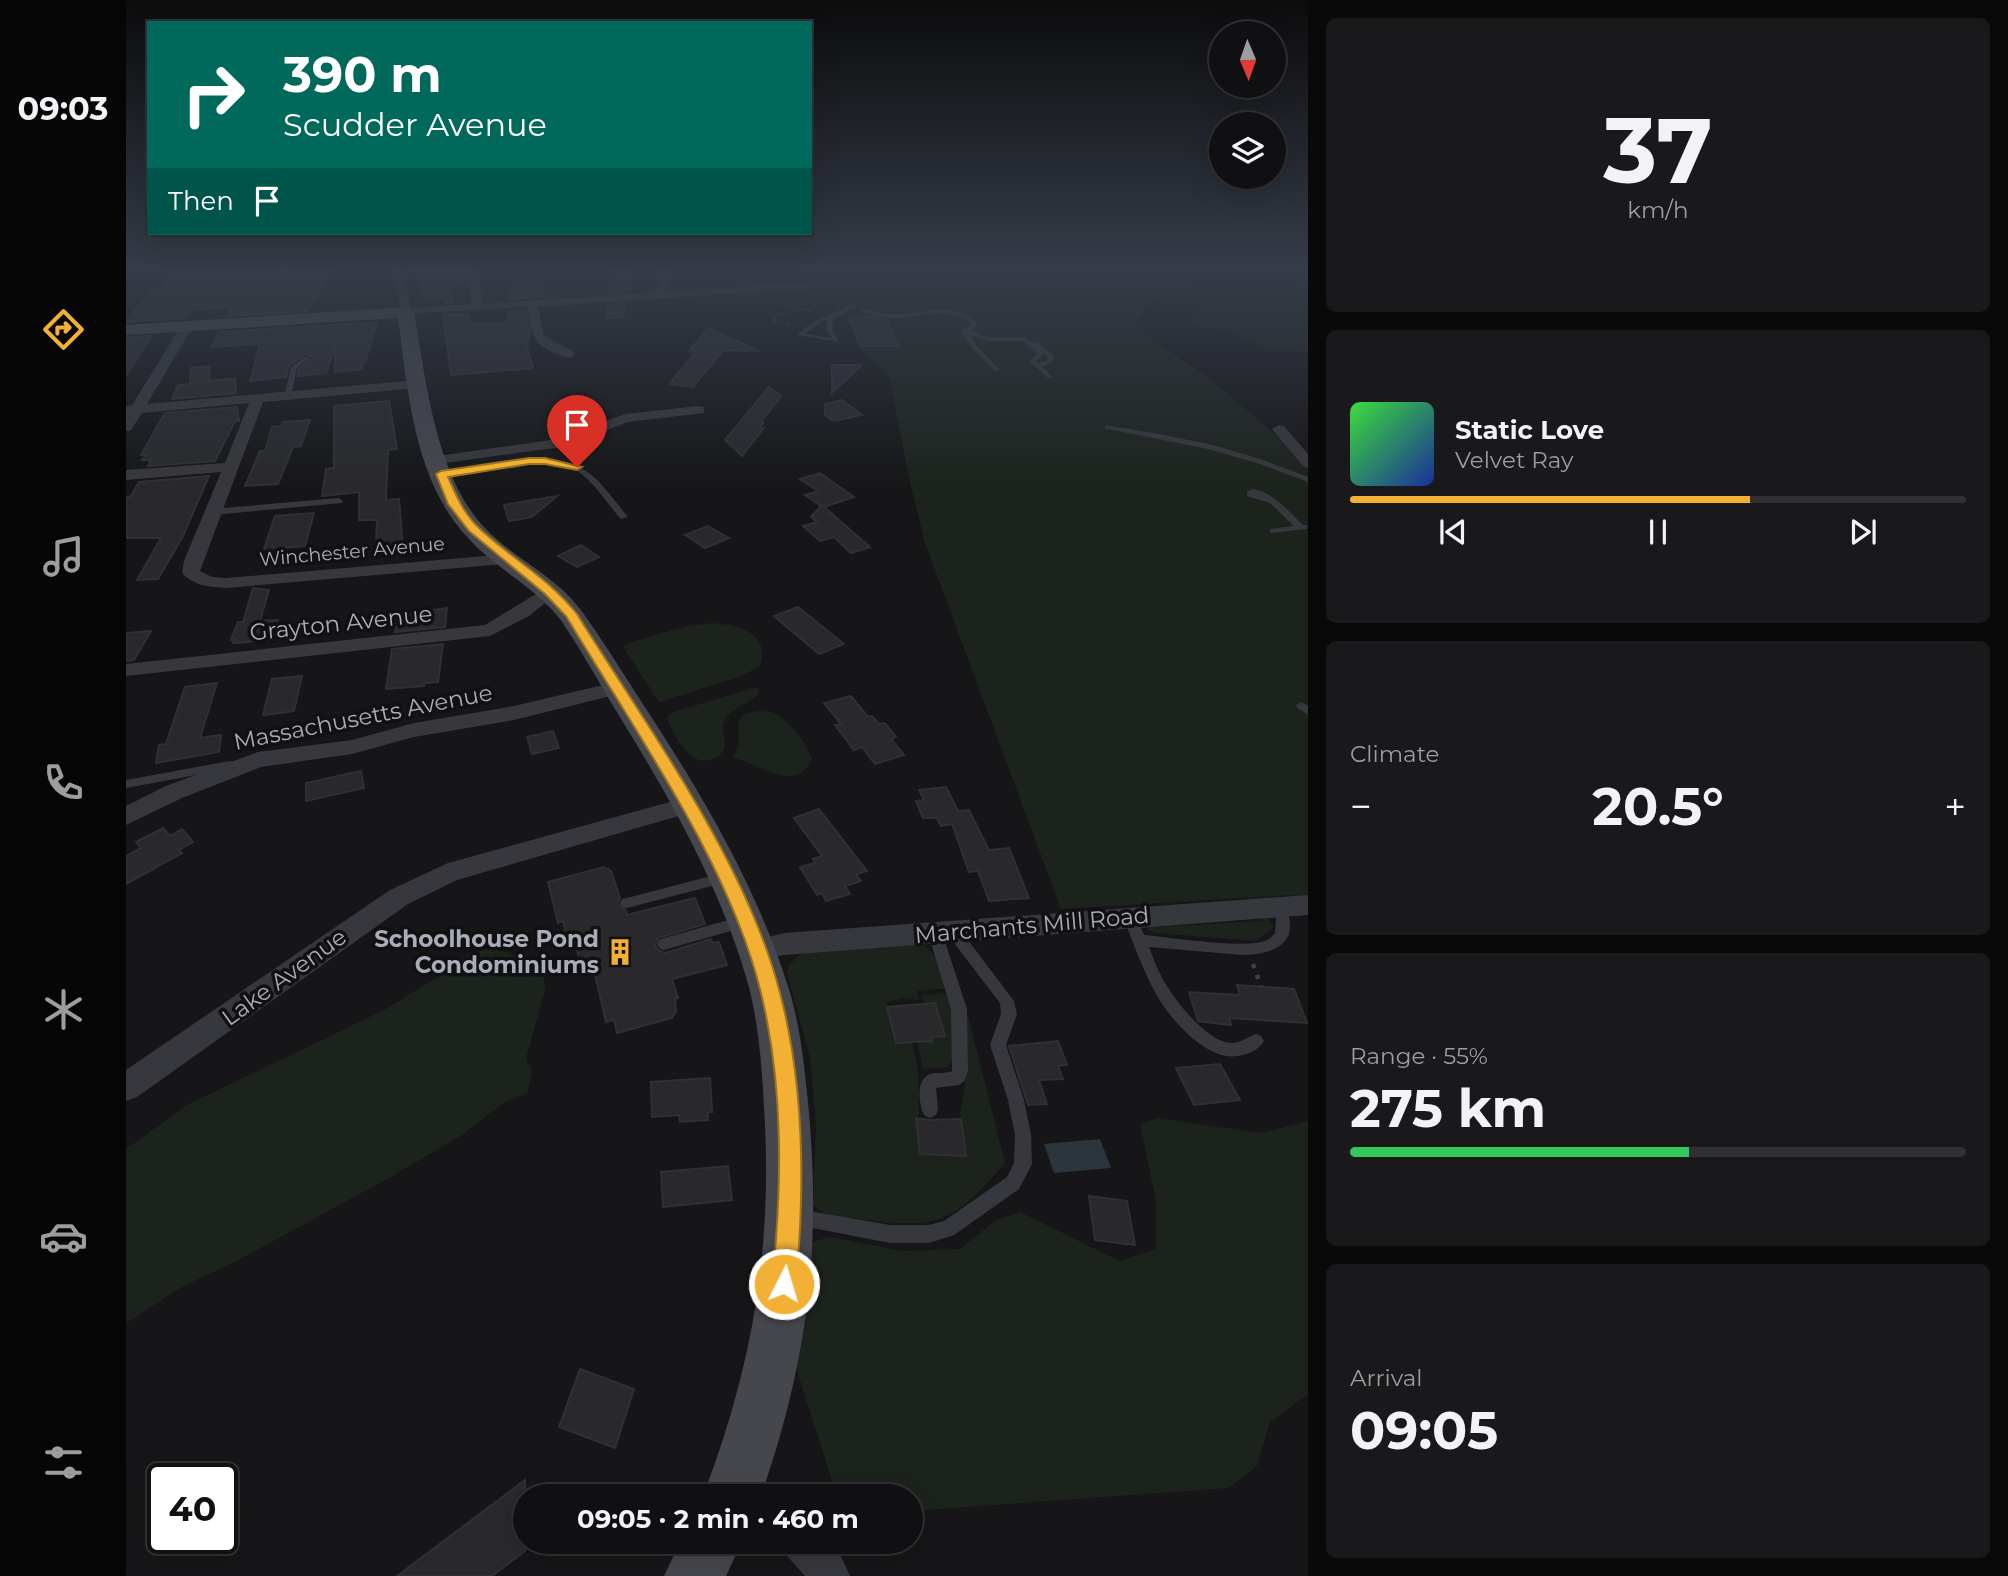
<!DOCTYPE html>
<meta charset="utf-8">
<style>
:root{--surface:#101012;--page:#19191b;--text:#f1f3f6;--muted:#9c9d9f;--line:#303032;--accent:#f2b134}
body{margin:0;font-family:Montserrat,sans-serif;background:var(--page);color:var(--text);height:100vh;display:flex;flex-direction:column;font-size:26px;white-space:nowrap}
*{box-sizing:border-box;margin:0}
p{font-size:23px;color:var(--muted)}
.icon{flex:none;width:38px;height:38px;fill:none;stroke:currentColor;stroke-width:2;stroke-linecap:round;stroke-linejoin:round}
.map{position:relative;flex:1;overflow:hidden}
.panel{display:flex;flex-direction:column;gap:18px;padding:18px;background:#09090a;width:700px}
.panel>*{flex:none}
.guide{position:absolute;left:21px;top:21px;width:665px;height:214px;border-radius:0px;box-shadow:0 7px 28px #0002,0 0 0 2px var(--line);background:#00695c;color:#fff;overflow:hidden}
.needle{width:46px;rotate:178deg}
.fabs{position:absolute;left:1083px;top:21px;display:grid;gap:14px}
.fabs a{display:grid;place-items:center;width:77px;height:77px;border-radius:50%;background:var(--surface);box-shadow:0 7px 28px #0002,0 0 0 2px var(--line);font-size:35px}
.speed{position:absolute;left:21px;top:1463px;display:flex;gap:14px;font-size:35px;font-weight:700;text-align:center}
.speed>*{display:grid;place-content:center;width:91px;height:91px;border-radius:50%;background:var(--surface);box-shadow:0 7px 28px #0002,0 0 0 2px var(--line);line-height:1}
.speed .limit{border:4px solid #111;border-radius:10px;background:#fff;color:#111}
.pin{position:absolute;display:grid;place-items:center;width:60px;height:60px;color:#fff;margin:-72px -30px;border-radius:50% 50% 50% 0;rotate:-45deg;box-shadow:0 0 7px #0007}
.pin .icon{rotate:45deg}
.me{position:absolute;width:77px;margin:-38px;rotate:5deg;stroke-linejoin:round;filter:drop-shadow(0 0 5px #0008)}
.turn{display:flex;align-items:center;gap:24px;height:147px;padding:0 21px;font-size:32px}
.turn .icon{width:91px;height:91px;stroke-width:2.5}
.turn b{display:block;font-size:49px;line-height:60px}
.then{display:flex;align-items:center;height:66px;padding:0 21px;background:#0003;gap:14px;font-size:26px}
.big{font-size:52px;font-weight:700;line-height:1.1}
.panel .widget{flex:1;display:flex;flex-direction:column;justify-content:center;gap:10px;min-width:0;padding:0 24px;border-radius:10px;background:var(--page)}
.panel .dial{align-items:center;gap:0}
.dial b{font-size:91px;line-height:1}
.song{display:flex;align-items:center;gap:21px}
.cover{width:84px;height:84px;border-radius:10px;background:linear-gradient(135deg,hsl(120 70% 55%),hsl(230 70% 35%))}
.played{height:7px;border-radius:4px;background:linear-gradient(90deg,var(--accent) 65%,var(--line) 65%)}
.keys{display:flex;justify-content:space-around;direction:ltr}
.heat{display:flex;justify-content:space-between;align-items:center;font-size:38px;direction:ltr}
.charge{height:10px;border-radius:5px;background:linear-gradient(90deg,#34c759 55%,var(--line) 0)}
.trip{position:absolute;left:387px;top:1484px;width:410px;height:70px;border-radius:35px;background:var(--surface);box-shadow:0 7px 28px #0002,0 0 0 2px var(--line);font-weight:700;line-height:70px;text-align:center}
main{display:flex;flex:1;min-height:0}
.tabs{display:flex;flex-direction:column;width:126px;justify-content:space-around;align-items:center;background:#060607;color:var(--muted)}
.tabs .icon{width:49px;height:49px}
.tabs .active{color:var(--accent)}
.tabs b{font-size:32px;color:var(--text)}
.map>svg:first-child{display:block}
.green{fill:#1c231d}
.water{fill:#2c353c}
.building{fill:#29292c;stroke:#303034;stroke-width:2}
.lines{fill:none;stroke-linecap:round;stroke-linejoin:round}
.path-far1{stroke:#3d3f44;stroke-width:2;stroke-dasharray:2 2.5;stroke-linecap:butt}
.path{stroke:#3d3f44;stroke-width:4.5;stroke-dasharray:4.5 7;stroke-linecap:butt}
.lane{fill:#37383d;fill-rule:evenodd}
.street{fill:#37383d;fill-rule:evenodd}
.secondary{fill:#45474d;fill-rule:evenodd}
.route{fill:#f2b134;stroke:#9d7322;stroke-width:2}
.labels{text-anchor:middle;stroke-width:7;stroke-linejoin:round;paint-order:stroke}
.far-street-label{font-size:19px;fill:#a8adb8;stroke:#111113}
.street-label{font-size:23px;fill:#a8adb8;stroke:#111113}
.poi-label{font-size:23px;font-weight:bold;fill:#a8adb8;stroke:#111113;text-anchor:end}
</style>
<main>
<nav class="tabs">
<b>09:03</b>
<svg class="icon active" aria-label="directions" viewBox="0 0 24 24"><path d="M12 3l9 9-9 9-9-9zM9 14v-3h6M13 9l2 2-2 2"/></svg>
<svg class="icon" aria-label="music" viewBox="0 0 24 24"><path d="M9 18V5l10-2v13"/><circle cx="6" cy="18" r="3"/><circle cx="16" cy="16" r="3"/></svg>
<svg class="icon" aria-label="phone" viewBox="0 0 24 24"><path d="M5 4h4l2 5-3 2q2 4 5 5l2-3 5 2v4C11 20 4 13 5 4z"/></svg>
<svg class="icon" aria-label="climate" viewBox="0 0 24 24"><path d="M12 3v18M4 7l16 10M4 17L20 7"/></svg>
<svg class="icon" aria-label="car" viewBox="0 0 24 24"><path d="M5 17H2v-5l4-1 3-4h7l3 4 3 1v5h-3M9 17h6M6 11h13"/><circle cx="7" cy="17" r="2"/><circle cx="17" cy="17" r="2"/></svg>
<svg class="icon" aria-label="filters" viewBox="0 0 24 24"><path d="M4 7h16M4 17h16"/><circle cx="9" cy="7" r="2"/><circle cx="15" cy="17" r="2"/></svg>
</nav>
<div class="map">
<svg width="1182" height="1576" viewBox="0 0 1182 1576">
<rect width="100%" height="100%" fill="#161618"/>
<!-- green -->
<g class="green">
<path d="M765,268h417v84l-39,-1 -40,-20 -42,-6 9,-6 11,-15 -2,-9 10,-10 74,8 2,-4 -3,-16c-7,3 -14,7 -21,8 -18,4 -37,0 -55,2 -24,3 -66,15 -76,39l10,14 59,39 103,87v437l-16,-4 -231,14 -136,-366 -15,-61 -21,-105 -26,-25 -17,-39 -27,-26z"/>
<path d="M586,623c26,2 59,10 48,43l-18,10 -83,26 -36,-55 5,-4 56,-16z"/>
<path d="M632,687l1,6c-10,12 -26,13 -34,26 -7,11 4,21 -2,32 -3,5 -7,7 -13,9 -21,6 -37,-26 -43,-42l6,-6z"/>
<path d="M638,710c21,4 41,29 48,49 -13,31 -44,12 -63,4 -5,-3 -11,-3 -16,-6l6,-12 -1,-24 8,-8z"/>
<polygon points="1141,917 1148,927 1129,941 1030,933 1022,930 1022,923 1030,927 1137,921 1137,918"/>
<path d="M792,943c19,6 23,28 30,45l-31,3 2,9 -16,-2 -16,4v5l9,36 16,-1 6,27 1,45 -3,4 4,35 46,2 -6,-42 5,-26 1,-70 2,-1 37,147c-52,60 -67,67 -146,56 -15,-2 -36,-2 -46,-14l3,-81 -6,-66 -23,-85 1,-7 13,-12 14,-4z"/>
<polygon points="360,949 373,950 413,964 418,973 419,990 400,1059 406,1072 401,1093 377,1103 336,1135 263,1178 107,1263 59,1285 0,1323 0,1149 63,1104 258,1010 318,973 342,954"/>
<polygon points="820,993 824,995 828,1057 822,1067 797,1069 791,1041 819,1036 809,1003 799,1004 796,995"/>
<polygon points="1031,1118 1135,1133 1182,1121 1182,1394 1144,1422 1131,1466 1102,1488 784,1511 784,1496 711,1496 672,1374 669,1336 684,1243 703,1237 776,1251 834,1249 870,1220 894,1212 994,1261 1030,1249 1030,1201 1014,1124"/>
</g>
<!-- water -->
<polygon class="water" points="974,1139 985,1168 928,1173 918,1144"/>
<!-- building -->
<g class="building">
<polygon points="40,268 142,268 134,272 205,269 182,311 102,316 106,308 66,310 60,318 0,322 26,290 40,289"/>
<polygon points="488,268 504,268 501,291 484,293"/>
<polygon points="292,275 337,278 325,292 328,302 320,303 320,299 298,299"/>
<polygon points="417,281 417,297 384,299 386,282"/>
<polygon points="499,304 497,318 480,318 482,305"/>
<polygon points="399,310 404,334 401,348 407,368 325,375 317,314 344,315 343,324 382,323 383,311"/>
<polygon points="746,317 761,320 772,346 734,346 723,318"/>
<polygon points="251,322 239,362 236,363 236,369 209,372 209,347 200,373 172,376 173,369 187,358 180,354 163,365 160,377 124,381 134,344 85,347 93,332"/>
<polygon points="582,328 633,351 597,350 567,387 543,384 570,352 563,351"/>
<polygon points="26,336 0,375 0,338"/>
<polygon points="706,365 736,365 706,393"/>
<polygon points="84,366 83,381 109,378 110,393 46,399 52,385 64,384 65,368"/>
<polygon points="643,387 655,396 635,422 637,423 633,429 638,428 616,456 599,440"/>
<polygon points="716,400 736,415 708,421 699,415 699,404"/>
<polygon points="263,401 271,449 262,450 260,500 273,499 277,548 260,550 260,544 250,545 251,520 233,520 233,492 196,496 200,469 208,468 208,406"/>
<polygon points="111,407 113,421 109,421 89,461 22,466 25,460 16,460 20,455 15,455 39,413"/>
<polygon points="184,420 175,446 167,447 152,484 119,486 134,451 139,451 146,427 156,426 157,422"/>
<polygon points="694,473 728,497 698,507 744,547 725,553 708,537 694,541 677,526 691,522 685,517 695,506 679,495 692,491 674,479"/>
<polygon points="83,476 57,536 32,579 11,580 35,538 0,538 0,497 5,496 13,482"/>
<polygon points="431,496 406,517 383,521 378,505"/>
<polygon points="188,513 179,546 138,549 149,516"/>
<polygon points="582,526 603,538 579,548 559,535"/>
<polygon points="455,545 473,557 451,567 432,556"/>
<polygon points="127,588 143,590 134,621 152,620 145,640 107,643 109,639 105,640 112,622 117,622"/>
<polygon points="672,607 718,644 693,654 648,616"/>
<polygon points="321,608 319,627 269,632 272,616"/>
<polygon points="25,631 8,660 0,661 0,633"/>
<polygon points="317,644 312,682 298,683 298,686 260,689 266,649"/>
<polygon points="176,676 168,711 137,715 146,679"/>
<polygon points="91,683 74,738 95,735 93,752 30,763 33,745 40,744 59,687"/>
<polygon points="725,696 742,717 746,716 753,724 759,723 770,737 765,739 778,755 749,764 736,747 728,750 709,725 715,724 698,703"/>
<polygon points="427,731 433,748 406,754 401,737"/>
<polygon points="235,771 238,788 180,801 180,783"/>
<polygon points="820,787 832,811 843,810 863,850 883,848 903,898 863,901 852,871 843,872 826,824 815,826 811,818 797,818 790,801 798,800 793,790"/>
<polygon points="693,809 741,871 730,874 735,881 719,886 724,894 700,901 696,893 691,895 674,867 689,863 687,859 696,856 668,818"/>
<polygon points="37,828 44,836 56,829 67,842 53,850 56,853 0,884 0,856 15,848 10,842"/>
<polygon points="478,867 485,871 494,898 492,904 500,910 501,915 569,898 579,924 532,938 529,945 532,950 539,953 585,939 587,943 593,942 601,965 546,979 552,998 549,999 550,1011 546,1018 491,1033 488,1020 480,1022 466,962 455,965 449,943 442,944 437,921 432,923 422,882"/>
<polygon points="1111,985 1168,989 1181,1023 1103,1018 1105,1025 1072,1021 1063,992 1114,995"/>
<polygon points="809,1003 819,1036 805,1037 806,1041 770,1043 761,1007"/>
<polygon points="932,1041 941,1065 932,1066 937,1079 913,1080 921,1104 902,1105 883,1046"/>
<polygon points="1094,1064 1114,1100 1068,1105 1050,1068"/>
<polygon points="584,1078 586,1112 582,1112 582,1120 554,1122 553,1115 526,1117 525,1082"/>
<polygon points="790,1118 803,1120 835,1119 840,1156 794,1154"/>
<polygon points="602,1166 606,1200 537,1207 535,1172"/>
<polygon points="963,1196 1001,1201 1009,1245 969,1240"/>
<polygon points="454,1369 508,1389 489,1448 433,1427"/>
<polygon points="399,1480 399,1551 366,1576 271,1576"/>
</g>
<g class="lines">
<!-- path-far1 -->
<g class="path-far1">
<polyline points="656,306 685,311"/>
<polyline points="661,315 652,314 647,320 665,326"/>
</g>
<!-- path -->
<polyline class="path" points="1127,964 1135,987"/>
<!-- lane -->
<g class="lane">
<path d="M728,304l2,3 -23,12 -1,11 7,12 -42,-7c16,-16 36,-22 57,-31zM701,320l-1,10 6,8 -27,-4 17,-13z"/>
<path d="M736,308c11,3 22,6 34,6 29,0 57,-14 81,9l-3,6 -3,2 17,6h37l8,6 5,-1 17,15 -4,6 -9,3 11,11 -5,1 -18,-16v-2l7,-6 -14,-13h-36l-17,-6 7,11 23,24 -5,1 -23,-23 -11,-17 8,-4 2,-4c-23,-17 -46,-7 -72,-5 -13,1 -27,-3 -39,-7zM918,353l4,4 -2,4 -8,2 -2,-2z"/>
<polygon points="179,357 184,358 171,368 165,396 158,398 165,367"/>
<polygon points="979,425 1033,434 1087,445 1137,460 1182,477 1182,482 1131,463 1082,449 982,429 979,429"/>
<path d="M406,458c55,1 64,19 96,59l-7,2c-14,-15 -27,-38 -45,-49 -34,-19 -98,-1 -135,6l-4,-2 4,-2 51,-10z"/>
<path d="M1126,489c22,3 35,21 51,36h4v4l-37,4v-4l24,-3 -24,-23 -23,-7v-4z"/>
<polygon points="213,498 217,501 216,503 86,515 82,512 86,509"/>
<polygon points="1175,702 1182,706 1182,715 1169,706"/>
<polygon points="104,761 108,762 110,765 108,768 0,788 0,780"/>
<polygon points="600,872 605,873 607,877 605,881 501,908 496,907 494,903 496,899 501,898"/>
<path d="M1153,902l5,1c18,39 -7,51 -42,52l-93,-8c5,13 10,27 18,39 11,18 41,56 64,57 10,0 16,-6 25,-9l5,2 3,5c-5,9 -17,14 -27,15 -31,5 -69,-39 -82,-64 -13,-24 -22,-50 -32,-75l2,-4 5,-2 5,2 9,22c25,2 103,15 123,5 4,-2 5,-4 8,-7l1,-14 -4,-12 2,-4z"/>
<polygon points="617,916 622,918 624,922 622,926 538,950 533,948 531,944 533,940 538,938"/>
<polygon points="827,925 832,927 888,1001 891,1014 880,1045 898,1100 905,1135 906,1164 893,1189 828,1235 803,1243 764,1243 666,1224 663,1218 666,1212 672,1209 764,1225 803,1225 818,1221 881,1177 888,1163 889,1135 882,1100 864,1045 875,1014 874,1003 822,935 820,931 822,927"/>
<path d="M809,927l5,2 2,4 25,76 1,62 -4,10 -5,4 -23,3 2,22 -2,5 -6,3 -6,-3c-5,-11 -9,-35 6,-41 7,-2 15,0 22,-3l-1,-62 -23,-76 2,-4z"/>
</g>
<!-- street -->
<g class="street">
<path d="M263,268h68l19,4 4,7 2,25 174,-12 4,-24h10l-3,23 163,-10 5,3 -5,3 -292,20 6,29 29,15 2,3 -6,4c-34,-10 -37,-18 -42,-51l-125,7 -10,-43zM277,271l65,5 3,28 -60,4z"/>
<path d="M61,322l6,4 -46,78 270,-24 7,4 -7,4 -154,14 -63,169 12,6 14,1 283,-24 9,5 -3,4 -289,25c-16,-1 -32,-2 -44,-15l2,-12 37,-89 -95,8v-10l99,-7 24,-60 -107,10 -11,17 -5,1v-25l6,-1 49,-79z"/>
<polygon points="573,406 578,407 578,413 502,422 436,447 311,464 304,460 311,456 433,439 499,414"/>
<polygon points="1153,425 1158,426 1182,454 1182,468 1177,466 1146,429"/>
<polygon points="423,586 429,587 432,591 429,595 403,616 364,636 0,676 0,664 359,625"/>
<polygon points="490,682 497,683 500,688 497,693 388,720 288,737 226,754 135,767 56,798 0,825 0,806 40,786 132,752 226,740 288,723 388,706"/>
<polygon points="562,797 570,799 574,805 570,811 331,880 282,904 11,1097 0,1101 0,1070 264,890 322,863"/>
<polygon points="1182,895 1182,915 658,955 632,961 623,958 619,950 623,942 658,933"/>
<polygon points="655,1542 703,1542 712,1550 724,1576 679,1576 661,1556"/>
</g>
<!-- secondary -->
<g class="secondary">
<path d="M280,307l8,5c12,68 21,164 71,216 30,32 72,48 98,85 21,29 39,59 58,88 59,90 114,182 147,285 12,38 16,77 20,116 14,144 0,258 -47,394h-58c50,-131 70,-249 61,-389 -2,-39 -5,-78 -14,-116 -27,-101 -80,-193 -135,-282 -18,-30 -35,-61 -55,-90 -26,-33 -64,-50 -92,-81 -54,-57 -60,-146 -70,-220l-272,17v-10z"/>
<polygon points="554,1542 616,1542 600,1576 538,1576"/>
</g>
</g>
<!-- sky -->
<linearGradient id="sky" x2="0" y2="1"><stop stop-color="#0c0c0d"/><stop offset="0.55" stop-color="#363c48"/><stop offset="1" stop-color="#363c48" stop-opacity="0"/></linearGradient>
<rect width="1182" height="489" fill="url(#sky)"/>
<!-- route -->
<path class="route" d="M403,458h16l37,9 -5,3 -32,-6h-16l-81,13c8,18 16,37 31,51 32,30 71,51 98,86 71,114 170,249 203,379 25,94 25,195 16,291l-3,9 -9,3 -9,-3 -3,-9c10,-96 12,-197 -11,-291 -31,-129 -127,-263 -195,-377l-21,-22 -76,-63 -21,-27 -12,-30 5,-3z"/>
<!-- icons -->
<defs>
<symbol id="building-bare" viewBox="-9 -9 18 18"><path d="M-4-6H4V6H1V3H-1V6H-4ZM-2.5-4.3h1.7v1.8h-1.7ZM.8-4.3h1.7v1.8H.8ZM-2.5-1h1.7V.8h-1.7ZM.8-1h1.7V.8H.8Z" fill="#f2b134" stroke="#111113" stroke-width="2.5" paint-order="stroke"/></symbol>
</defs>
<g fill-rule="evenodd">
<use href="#building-bare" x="475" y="933" width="38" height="38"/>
</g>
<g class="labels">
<!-- far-street labels -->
<g class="far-street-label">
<text transform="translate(226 551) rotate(-5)" y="7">Winchester Avenue</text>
</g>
<!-- street labels -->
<g class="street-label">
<text transform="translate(215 623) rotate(-6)" y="8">Grayton Avenue</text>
<text transform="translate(237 717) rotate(-11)" y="8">Massachusetts Avenue</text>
<text transform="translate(906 925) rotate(-5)" y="8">Marchants Mill Road</text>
<text transform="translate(158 977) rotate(-36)" y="8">Lake Avenue</text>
</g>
<!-- poi labels -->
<g class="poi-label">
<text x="473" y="947">Schoolhouse Pond<tspan x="473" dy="26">Condominiums</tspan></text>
</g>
</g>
</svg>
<div class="fabs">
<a><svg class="needle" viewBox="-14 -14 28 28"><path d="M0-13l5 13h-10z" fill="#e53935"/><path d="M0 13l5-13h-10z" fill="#9c9d9f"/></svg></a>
<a><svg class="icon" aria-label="layers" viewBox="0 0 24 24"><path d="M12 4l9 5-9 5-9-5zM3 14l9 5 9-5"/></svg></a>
</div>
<div class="speed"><div class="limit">40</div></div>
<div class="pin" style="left:451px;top:467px;background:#d93025"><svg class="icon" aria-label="arrive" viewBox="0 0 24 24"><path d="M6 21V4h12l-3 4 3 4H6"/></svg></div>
<svg class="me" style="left:658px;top:1284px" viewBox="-20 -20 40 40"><circle r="17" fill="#f2b134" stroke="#fff" stroke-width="3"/><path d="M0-11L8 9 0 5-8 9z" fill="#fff"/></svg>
<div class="trip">09:05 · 2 min · 460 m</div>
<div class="guide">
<div class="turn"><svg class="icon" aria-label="right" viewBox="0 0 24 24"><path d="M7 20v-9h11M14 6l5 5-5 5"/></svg><div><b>390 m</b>Scudder Avenue</div></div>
<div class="then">Then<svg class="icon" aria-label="arrive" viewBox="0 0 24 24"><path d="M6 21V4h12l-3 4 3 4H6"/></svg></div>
</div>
</div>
<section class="panel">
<div class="widget dial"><b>37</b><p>km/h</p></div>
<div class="widget">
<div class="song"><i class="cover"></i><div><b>Static Love</b><p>Velvet Ray</p></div></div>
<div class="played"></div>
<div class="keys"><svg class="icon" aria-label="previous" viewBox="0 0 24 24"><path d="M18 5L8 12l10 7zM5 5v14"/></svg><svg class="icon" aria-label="pause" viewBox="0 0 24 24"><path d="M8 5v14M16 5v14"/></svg><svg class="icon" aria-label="next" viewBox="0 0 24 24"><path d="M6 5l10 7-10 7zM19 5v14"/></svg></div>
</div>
<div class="widget"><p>Climate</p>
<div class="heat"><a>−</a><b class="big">20.5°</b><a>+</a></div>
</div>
<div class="widget"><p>Range · 55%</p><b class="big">275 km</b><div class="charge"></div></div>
<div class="widget"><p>Arrival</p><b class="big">09:05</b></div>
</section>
</main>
